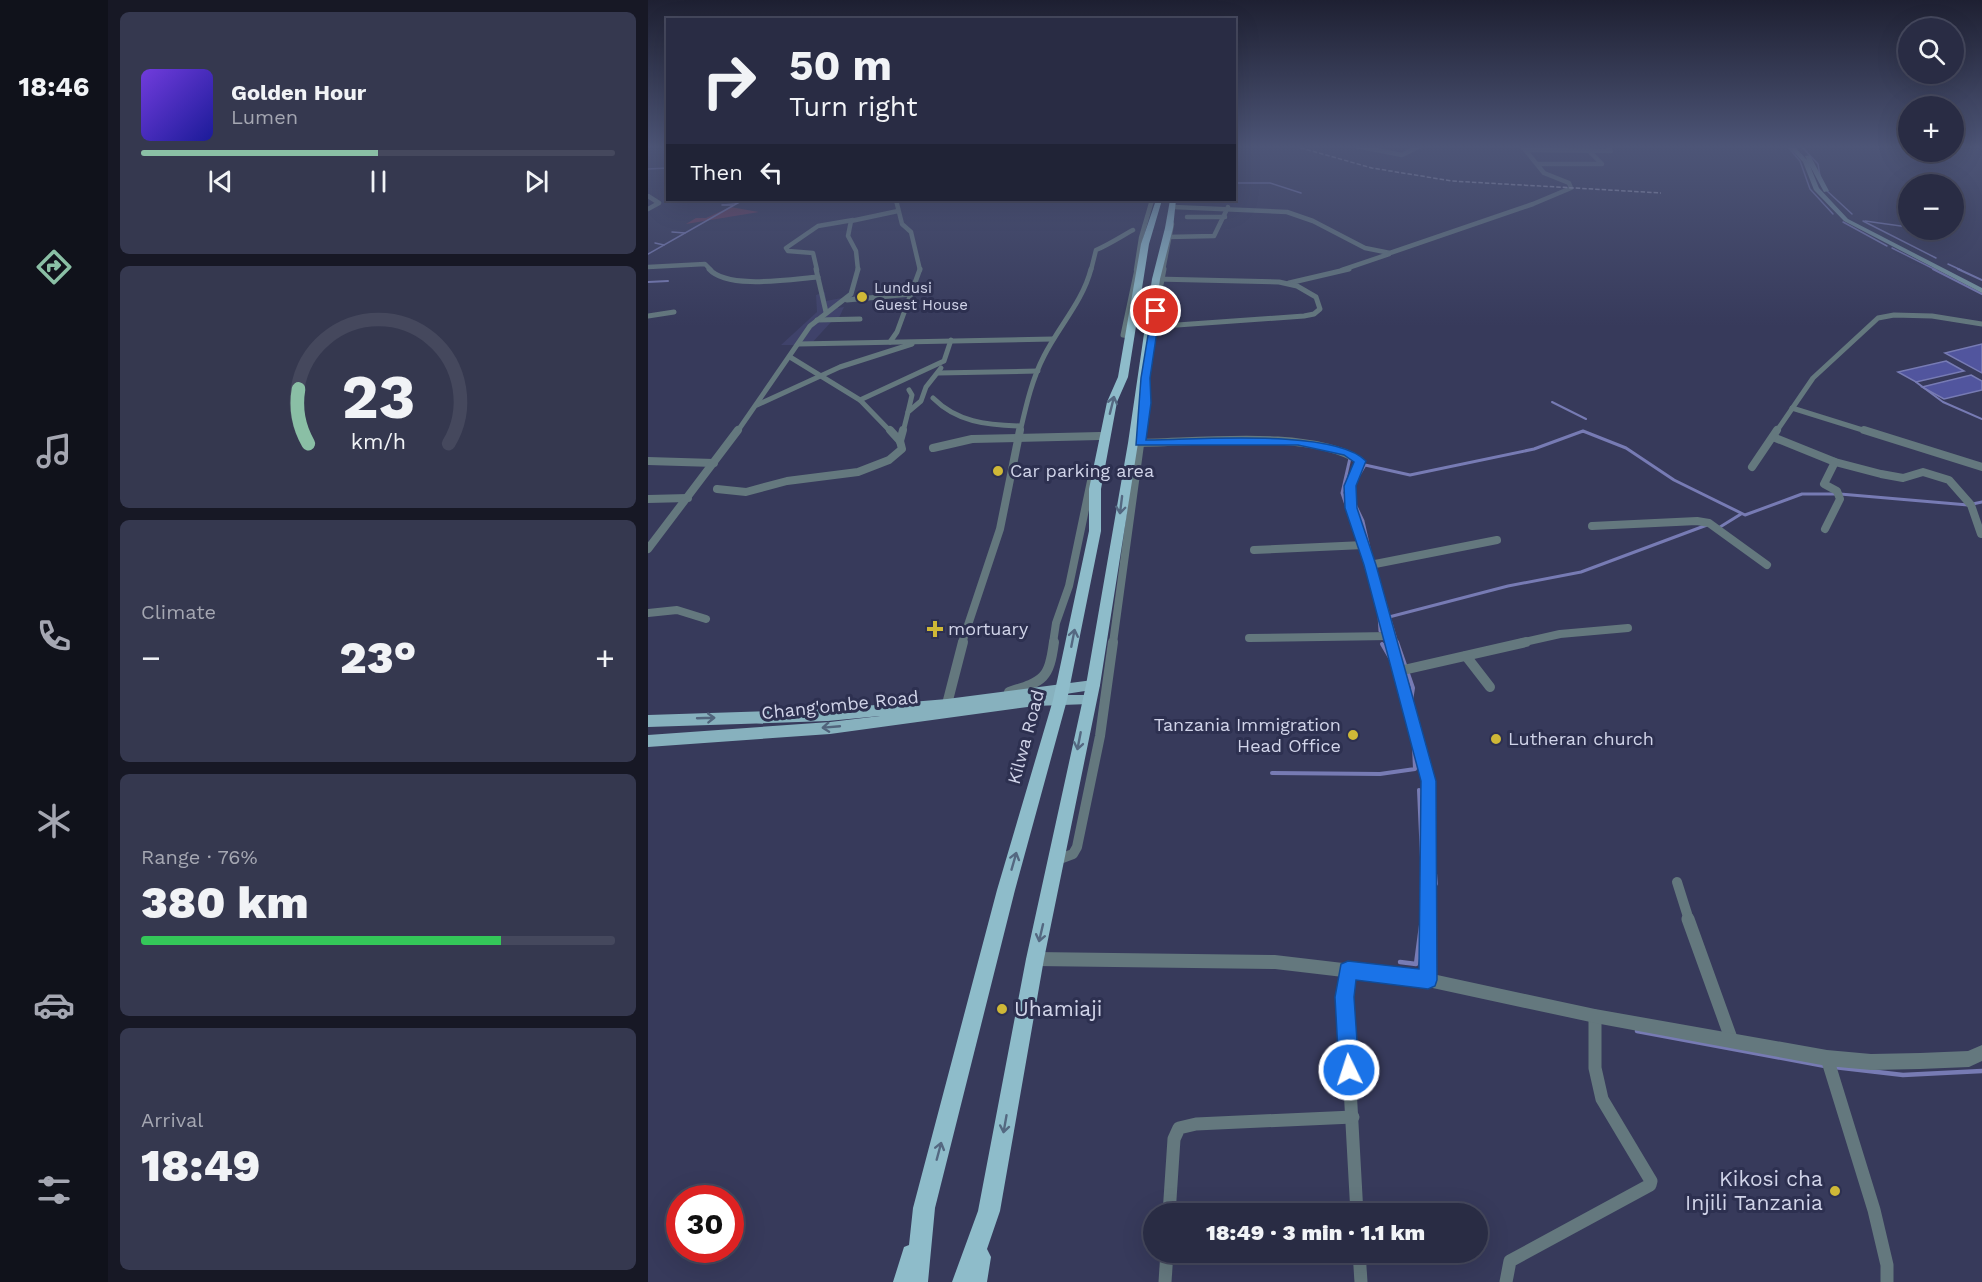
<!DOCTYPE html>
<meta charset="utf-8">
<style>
:root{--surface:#292c44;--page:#35384f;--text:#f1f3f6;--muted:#a5a7b2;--line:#45485d;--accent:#8abfa5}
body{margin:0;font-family:"Work Sans",sans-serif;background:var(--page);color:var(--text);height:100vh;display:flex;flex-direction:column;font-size:22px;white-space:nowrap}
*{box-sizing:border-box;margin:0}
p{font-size:20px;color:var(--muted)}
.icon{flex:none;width:33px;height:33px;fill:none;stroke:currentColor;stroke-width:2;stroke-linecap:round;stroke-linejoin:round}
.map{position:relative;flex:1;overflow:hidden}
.drawer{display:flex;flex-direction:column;gap:12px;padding:12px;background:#171825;width:540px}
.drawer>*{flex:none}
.banner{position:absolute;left:18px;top:18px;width:570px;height:183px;border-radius:0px;box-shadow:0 6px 24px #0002,0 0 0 2px var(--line);background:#292c44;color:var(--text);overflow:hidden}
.buttons{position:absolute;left:1250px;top:18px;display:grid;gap:12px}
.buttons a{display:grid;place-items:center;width:66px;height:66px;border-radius:50%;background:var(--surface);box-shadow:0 6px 24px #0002,0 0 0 2px var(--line);font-size:30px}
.speed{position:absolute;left:18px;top:1185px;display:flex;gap:12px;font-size:30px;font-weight:700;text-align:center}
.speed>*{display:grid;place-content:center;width:78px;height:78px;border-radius:50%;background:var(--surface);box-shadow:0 6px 24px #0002,0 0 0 2px var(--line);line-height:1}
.speed .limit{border:9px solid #d22;background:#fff;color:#111}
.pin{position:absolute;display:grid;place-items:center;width:51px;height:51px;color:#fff;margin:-26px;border:3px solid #fff;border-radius:50%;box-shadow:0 2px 6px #0007}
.me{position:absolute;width:66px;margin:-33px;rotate:356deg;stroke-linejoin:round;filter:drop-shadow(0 0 4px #0008)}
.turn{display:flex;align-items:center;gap:21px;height:126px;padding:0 24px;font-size:27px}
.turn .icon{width:78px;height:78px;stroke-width:2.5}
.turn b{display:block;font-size:42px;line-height:51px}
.then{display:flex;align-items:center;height:57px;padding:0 24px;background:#0003;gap:12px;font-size:22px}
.big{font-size:45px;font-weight:800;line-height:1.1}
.drawer .widget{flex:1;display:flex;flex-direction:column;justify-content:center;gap:9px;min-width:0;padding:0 21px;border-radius:9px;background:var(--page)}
.drawer .dial{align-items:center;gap:0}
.dial svg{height:156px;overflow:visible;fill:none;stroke:var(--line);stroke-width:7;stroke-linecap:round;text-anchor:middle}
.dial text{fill:var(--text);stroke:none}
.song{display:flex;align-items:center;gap:18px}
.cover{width:72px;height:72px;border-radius:9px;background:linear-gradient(135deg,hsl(260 70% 55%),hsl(240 70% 35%))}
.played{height:6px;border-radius:3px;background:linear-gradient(90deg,var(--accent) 50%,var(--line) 50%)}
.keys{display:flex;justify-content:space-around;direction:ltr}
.heat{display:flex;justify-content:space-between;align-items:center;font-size:33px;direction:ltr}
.charge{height:9px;border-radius:4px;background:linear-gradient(90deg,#34c759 76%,var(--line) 0)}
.trip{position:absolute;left:495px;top:1203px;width:345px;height:60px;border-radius:30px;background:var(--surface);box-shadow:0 6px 24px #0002,0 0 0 2px var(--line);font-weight:800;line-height:60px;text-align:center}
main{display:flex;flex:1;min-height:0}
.menu{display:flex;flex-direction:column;width:108px;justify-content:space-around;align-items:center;background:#10121b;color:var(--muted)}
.menu .icon{width:42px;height:42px}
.menu .active{color:var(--accent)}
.menu b{font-size:27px;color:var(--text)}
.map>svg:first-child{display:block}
.built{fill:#3f426a}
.green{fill:#6a3f5d}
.water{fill:#51559e;stroke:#777bb4;stroke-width:1.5}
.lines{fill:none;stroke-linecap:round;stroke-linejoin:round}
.stream-far4{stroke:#777bb4;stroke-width:1.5}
.stream-far3{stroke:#777bb4;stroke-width:2}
.stream-far2{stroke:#777bb4;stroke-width:3}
.stream-far1{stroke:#777bb4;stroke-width:4}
.stream{stroke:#777bb4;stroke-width:4.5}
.minor-far4{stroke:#64787e;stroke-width:4.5}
.minor-far3{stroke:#64787e;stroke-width:5}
.minor-far2{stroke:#64787e;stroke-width:8}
.minor-far1{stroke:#64787e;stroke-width:10}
.minor{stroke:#64787e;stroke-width:13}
.tertiary{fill:#64787e;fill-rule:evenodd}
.secondary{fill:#7898a2;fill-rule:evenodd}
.primary{fill:#87b1be;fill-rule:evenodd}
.trunk{fill:#8ebcca;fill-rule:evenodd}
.rail{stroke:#abaec6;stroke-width:1.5;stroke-dasharray:4.5 2;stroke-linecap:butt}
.oneway{stroke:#546881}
.oneway2{stroke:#51647c}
.route{fill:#1a73e8;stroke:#114b97;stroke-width:1.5}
.poi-dot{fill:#cfb837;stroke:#2d3050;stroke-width:2}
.labels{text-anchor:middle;stroke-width:6;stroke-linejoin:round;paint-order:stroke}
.far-poi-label{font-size:15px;fill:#d1d4e9;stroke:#2d3050;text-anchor:start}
.poi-label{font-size:18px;fill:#d1d4e9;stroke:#2d3050;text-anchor:start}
.street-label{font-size:18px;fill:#d1d4e9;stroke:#2d3050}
.near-poi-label{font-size:21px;fill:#d1d4e9;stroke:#2d3050;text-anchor:start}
</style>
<main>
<nav class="menu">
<b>18:46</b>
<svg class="icon active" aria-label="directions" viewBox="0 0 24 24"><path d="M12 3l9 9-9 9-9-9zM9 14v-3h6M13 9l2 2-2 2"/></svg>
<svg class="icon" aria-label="music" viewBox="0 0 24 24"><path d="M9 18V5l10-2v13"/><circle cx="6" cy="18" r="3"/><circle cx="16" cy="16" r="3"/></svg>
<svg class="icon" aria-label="phone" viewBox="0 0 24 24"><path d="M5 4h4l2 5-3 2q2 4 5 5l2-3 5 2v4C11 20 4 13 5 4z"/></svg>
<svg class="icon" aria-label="climate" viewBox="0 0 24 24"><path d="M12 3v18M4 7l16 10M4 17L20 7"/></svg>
<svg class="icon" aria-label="car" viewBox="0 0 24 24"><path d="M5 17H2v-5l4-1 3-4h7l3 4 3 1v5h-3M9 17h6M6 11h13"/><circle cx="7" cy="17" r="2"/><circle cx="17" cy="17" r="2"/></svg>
<svg class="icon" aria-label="filters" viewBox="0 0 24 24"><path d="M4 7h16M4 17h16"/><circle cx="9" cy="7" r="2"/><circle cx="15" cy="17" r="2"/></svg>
</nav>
<section class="drawer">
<div class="widget">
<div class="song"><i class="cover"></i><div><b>Golden Hour</b><p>Lumen</p></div></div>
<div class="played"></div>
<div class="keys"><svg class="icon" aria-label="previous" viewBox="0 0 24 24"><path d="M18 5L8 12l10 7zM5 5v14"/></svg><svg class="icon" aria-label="pause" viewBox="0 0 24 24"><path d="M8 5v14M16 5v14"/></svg><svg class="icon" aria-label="next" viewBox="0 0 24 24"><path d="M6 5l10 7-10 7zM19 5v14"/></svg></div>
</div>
<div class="widget dial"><svg viewBox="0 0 100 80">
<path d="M14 69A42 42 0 1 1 86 69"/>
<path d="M14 69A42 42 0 0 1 9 41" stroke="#8abfa5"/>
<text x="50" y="56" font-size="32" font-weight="700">23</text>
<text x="50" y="72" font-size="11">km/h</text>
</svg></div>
<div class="widget"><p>Climate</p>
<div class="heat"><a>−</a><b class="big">23°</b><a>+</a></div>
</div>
<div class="widget"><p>Range · 76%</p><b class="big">380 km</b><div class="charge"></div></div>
<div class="widget"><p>Arrival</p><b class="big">18:49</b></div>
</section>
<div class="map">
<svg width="1334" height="1282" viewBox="0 0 1334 1282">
<rect width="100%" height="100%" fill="#373a5b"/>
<!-- built -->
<polygon class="built" points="177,292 178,301 220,293 221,298 200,299 189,308 196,307 190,320 184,321 162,345 133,345 169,312 168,295"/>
<!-- green -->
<polygon class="green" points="82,207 111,212 38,224 48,218 58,218"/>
<!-- water -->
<g class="water">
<polygon points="1334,344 1334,373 1297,353"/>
<polygon points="1298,361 1316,371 1268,382 1250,372"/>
<polygon points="1323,375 1334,381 1334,390 1296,399 1274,387"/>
</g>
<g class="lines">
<!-- stream-far4 -->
<g class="stream-far4">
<polyline points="1139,146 1152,161 1162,189 1185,214"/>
<polyline points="1153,146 1170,164 1172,176"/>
<polyline points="0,169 20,168"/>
<polyline points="589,183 622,183 653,193"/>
<polyline points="1178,190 1204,214"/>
<polyline points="74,202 88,203"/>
<polyline points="74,205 85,205"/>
<polyline points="1215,221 1288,258"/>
<polyline points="1217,221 1260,227"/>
<polyline points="1195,222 1239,246"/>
<polyline points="24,232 37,233"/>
<polyline points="7,243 16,245"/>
<polyline points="1244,248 1288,270"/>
<polyline points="0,254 95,200"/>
<polyline points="1300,264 1313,270"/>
</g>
<!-- stream-far3 -->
<g class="stream-far3">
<polyline points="1285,269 1334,294"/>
<polyline points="1310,269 1334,280"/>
<polyline points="0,282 20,281"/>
<polyline points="1268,382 1295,402 1334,419"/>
<polyline points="904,402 938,419"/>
<polyline points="933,432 937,432"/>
</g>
<!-- stream-far2 -->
<g class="stream-far2">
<polyline points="708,480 717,465 762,475 886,449 935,431 978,448 1026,480 1097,515 1154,494 1192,494 1320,505 1334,502"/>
<polyline points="705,500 715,521 724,561"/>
<polyline points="700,511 694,493 702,458"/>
<polyline points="1072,527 1093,514"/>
<polyline points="727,569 749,643"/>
<polyline points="731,615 732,631"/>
<polyline points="741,617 860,586 933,572 1059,525"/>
</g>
<!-- stream-far1 -->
<g class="stream-far1">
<polyline points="749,642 765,688 763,701"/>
<polyline points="734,644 744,661"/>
<polyline points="624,773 732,774 767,769 766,746"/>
<polyline points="771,790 775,880"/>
<polyline points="784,841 788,884"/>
<polyline points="774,920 776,907"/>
</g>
<!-- stream -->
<g class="stream">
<polyline points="752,962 768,964 774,919"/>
<polyline points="989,1031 1177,1066"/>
<polyline points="1186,1067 1255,1075 1334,1071"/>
</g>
<!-- minor-far4 -->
<g class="minor-far4">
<polyline points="708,146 754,155 772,146"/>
<polyline points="878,150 963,151 961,146"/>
<polyline points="890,164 954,164 942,152"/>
<polyline points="0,196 11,203 0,209"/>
<polyline points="248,200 254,224 263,232 272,270"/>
<polyline points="525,207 639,212 665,221 717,248 742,253 885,204 923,188 921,183 896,173 874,146"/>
<polyline points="539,217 577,217"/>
<polyline points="519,237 566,236 580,207"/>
<polyline points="0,267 57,264 63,270"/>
<polyline points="169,270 165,253 140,251 138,248 170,226 205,220"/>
<polyline points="210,270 208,251 200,236 203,221 250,211"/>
<path d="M443,270l5,-20c14,-6 24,-13 37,-20"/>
<polyline points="488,270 493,238 504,200"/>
<polyline points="515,270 524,224"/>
<polyline points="694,270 741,254"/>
</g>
<!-- minor-far3 -->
<g class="minor-far3">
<path d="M61,269c19,21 82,10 109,8"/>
<polyline points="168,269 178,312"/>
<polyline points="641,283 701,269"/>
<polyline points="199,300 263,294"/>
<polyline points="0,316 26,312"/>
<polyline points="169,320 212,319"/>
<polyline points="505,326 516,269"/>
<polyline points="501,327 656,316 666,314 672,309 668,297 649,286 631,282 508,279"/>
<polyline points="482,336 475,335 489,269"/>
<polyline points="242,342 249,332 272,269"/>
<polyline points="150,344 405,339"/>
<polyline points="142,357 212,400 243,432"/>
<polyline points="290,373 390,371"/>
<path d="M285,398c24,24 53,27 87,28"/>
<polyline points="212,400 296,361 303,340"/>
<polyline points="109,405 192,367 264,344"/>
<polyline points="1144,408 1221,432"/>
<polyline points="260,412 264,395 261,390"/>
<polyline points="89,432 162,326 203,294 210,269"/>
<polyline points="255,432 260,412 273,401 278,387 293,368"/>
<path d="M372,432c6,-26 12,-53 24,-76 15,-30 39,-55 47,-87"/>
<polyline points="494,432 498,377"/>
<polyline points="1128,432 1165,378 1230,318 1246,315 1284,316 1334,324"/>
</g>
<!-- minor-far2 -->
<g class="minor-far2">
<polyline points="1216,430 1334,467"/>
<polyline points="1125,437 1187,462 1233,474 1255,478 1275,472 1301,480 1323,505 1333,534"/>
<polyline points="252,441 255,430"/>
<path d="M485,443c61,0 176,-15 227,18l-10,26 1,21 40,135"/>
<polyline points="285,448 324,439 452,436"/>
<polyline points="0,461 66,463"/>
<polyline points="1104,467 1129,430"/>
<polyline points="69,489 98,492 139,481 210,472 241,460 254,449 252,441 242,430"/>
<polyline points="0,499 40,498"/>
<polyline points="944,526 1049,521 1061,523 1119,565"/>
<polyline points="1177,529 1192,499 1189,491 1176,484 1187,462"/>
<polyline points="0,549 90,430"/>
<polyline points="606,550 716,545"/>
<polyline points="722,565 849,540"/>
<polyline points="0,613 29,610 58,619"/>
<polyline points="601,638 742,636"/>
<polyline points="314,643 352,529 372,430"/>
<polyline points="405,643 408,623 421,586 443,481"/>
<polyline points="465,643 494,430"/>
<polyline points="872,643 912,634 980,628"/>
</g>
<!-- minor-far1 -->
<g class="minor-far1">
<polyline points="743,642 780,781 780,920"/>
<polyline points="818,656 842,687"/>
<polyline points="751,671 878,642"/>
<path d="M361,692c35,-11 40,-13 45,-50"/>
<polyline points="299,704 315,642"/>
<polyline points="409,860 425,854 429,847 452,736 465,642"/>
<polyline points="1029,882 1041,920"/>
</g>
<!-- minor -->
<g class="minor">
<polyline points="780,919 780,980"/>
<polyline points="1040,919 1084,1041"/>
<polyline points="700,971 697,997 709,1214"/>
<polyline points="1179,1058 1226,1210 1239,1265 1239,1282"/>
<polyline points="521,1214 526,1139 531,1128 548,1124 705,1117"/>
<polyline points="711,1252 713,1282"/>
<polyline points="517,1282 519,1252"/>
<polyline points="858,1282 862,1261 1002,1185 1003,1181 954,1099 947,1068 947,1016"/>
</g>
<!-- tertiary -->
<polygon class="tertiary" points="387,952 627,955 780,973 947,1009 1179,1050 1223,1054 1272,1053 1320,1051 1334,1045 1334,1061 1321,1067 1272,1069 1223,1070 1179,1066 947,1023 780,987 627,969 387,966 382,964 380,959 382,954"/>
<!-- secondary -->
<polygon class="secondary" points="1140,146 1146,146 1159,160 1157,156 1162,155 1181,191 1176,192 1162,166 1171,188 1200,219 1334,288 1334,293 1196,221 1166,190 1155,162"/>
<!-- primary -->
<polygon class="primary" points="445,680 450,681 452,685 450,689 411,695 446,695 448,699 446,703 441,704 387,706 182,734 0,747 0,735 182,722 232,716 180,721 0,727 0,715 180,709 299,699"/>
<!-- trunk -->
<g class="trunk">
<polygon points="508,200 514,200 501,244 480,377 469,402 453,489 453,531 419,700 367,890 287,1208 280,1282 245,1282 256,1247 261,1245 265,1208 349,890 405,700 441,531 441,489 459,402 470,377 493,244"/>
<polygon points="522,200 528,200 525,228 512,279 490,443 452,685 396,959 352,1211 339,1249 343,1257 339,1282 304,1282 330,1211 378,959 438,685 480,443 504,279 517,228"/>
</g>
<!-- rail -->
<g class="rail">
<polyline points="646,146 724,168 804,181 1013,193"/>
<polyline points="1327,146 1334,148"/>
</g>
</g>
<!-- one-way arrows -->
<defs><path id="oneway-shaft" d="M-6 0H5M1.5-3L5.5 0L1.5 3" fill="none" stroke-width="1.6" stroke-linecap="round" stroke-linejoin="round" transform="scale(1.5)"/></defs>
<g class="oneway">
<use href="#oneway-shaft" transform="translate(464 405) rotate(-76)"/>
<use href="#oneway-shaft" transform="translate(473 505) rotate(97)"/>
<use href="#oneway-shaft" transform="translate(425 638) rotate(-79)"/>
<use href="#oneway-shaft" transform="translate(431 741) rotate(101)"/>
<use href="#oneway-shaft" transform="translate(366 861) rotate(-74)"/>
<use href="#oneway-shaft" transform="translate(393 933) rotate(103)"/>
<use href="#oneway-shaft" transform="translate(357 1124) rotate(100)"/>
<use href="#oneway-shaft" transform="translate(291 1151) rotate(-75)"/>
</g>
<g class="oneway2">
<use href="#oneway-shaft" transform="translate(58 718) rotate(-2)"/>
<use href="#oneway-shaft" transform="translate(183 727) rotate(175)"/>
</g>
<!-- sky -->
<linearGradient id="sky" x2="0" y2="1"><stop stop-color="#1e2032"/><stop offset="0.45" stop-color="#4d5577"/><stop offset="1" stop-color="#4d5577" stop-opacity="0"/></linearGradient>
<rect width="1334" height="326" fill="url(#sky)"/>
<!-- route -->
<path class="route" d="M508,309l4,2 -10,67 1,25 -5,37c47,0 189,-12 220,21l-10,25 1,22 19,57 60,216 1,199 -2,6 -7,3 -72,-9 -2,17 5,73 -3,7 -7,3 -7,-3 -3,-7 -4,-73 6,-33 7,-3 71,8 2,-188 -57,-216 -19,-57 -1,-22 10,-24 -10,-7 -46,-10h-162l5,-67 11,-67z"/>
<!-- markers -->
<g class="poi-dot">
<circle cx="214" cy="297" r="6"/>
<circle cx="350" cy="471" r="6"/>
<path d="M284 620h6v6h6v6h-6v6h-6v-6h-6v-6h6z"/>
<circle cx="705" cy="735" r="6"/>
<circle cx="848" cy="739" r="6"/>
<circle cx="354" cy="1009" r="6"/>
<circle cx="1187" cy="1191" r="6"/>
</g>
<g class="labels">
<!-- far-poi labels -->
<g class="far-poi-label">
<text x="226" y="293">Lundusi<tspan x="226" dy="17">Guest House</tspan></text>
</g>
<!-- poi labels -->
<g class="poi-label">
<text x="362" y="477">Car parking area</text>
<text x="300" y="635">mortuary</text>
<text x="693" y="731" text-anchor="end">Tanzania Immigration<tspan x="693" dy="21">Head Office</tspan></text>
<text x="860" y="745">Lutheran church</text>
</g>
<!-- street labels -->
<g class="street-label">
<text transform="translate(192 705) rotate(-6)" y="6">Chang'ombe Road</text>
<text transform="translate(378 737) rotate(-75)" y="6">Kilwa Road</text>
</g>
<!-- near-poi labels -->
<g class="near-poi-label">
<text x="366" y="1016">Uhamiaji</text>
<text x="1175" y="1186" text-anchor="end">Kikosi cha<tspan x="1175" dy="24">Injili Tanzania</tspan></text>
</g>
</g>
</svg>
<div class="buttons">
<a><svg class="icon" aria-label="search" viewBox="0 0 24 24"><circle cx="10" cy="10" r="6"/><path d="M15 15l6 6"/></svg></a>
<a>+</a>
<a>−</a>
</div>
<div class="speed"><div class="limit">30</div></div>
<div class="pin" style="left:508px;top:311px;background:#d93025"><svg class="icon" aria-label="arrive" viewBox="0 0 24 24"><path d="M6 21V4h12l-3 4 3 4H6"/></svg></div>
<svg class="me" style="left:701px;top:1070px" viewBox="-20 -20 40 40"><circle r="17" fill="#1a73e8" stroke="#fff" stroke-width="3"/><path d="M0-11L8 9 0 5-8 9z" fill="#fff"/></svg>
<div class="trip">18:49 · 3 min · 1.1 km</div>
<div class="banner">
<div class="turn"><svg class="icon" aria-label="right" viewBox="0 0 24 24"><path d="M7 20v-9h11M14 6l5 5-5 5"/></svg><div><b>50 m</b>Turn right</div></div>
<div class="then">Then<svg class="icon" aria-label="left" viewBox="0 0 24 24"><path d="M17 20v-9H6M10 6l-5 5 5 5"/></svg></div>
</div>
</div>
</main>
